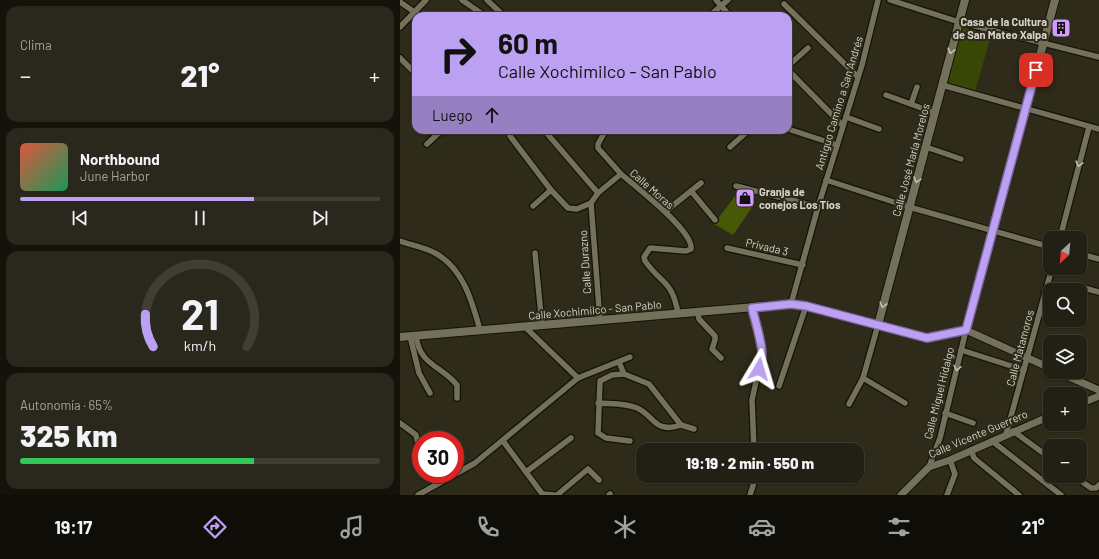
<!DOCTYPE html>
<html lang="es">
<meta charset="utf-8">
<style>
:root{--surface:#222014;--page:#2a281d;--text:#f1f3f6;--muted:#a2a3a0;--line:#3f3e34;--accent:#bca0f2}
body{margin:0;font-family:Barlow,sans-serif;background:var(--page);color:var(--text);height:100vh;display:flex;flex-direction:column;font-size:15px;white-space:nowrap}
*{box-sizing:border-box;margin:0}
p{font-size:13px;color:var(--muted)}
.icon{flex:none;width:22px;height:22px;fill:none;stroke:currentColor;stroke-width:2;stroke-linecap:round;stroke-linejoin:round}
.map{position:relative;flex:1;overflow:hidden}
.sheet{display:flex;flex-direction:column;gap:6px;padding:6px;background:#13120b;width:400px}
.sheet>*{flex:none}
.guide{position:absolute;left:12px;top:12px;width:380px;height:122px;border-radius:12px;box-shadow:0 1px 3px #0004,0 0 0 1px var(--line);background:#bca0f2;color:#111;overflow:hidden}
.needle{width:26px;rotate:206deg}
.fabs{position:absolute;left:643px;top:231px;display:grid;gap:8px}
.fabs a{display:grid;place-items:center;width:44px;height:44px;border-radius:8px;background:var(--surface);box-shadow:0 1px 3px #0004,0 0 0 1px var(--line);font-size:20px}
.speed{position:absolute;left:12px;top:431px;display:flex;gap:8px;font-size:20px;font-weight:700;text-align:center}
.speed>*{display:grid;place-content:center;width:52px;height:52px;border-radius:50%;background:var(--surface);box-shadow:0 1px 3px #0004,0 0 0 1px var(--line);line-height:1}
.speed .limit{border:6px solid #d22;background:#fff;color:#111}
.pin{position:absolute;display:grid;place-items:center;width:34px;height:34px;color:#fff;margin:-17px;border-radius:8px;box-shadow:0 2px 6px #0006}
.me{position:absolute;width:44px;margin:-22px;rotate:7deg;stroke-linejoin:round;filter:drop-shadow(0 0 3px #0008)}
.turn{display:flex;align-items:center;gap:14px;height:84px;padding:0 20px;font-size:18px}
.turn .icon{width:52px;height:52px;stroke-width:2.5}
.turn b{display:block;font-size:28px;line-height:34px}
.then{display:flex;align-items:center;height:38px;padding:0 20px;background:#0003;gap:8px;font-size:15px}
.big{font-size:30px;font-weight:800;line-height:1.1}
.sheet .card{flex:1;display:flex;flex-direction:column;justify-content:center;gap:6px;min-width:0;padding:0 14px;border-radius:12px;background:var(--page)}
.sheet .dial{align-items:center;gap:0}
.dial svg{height:104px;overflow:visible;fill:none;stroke:var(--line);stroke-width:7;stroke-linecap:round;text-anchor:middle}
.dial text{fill:var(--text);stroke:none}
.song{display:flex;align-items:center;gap:12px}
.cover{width:48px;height:48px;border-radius:6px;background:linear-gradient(135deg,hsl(10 70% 55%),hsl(150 70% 35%))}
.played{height:4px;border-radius:2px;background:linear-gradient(90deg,var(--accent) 65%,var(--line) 65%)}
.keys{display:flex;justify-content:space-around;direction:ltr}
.heat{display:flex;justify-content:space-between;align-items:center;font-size:22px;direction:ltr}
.charge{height:6px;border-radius:3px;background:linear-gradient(90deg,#34c759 65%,var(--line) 0)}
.trip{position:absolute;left:236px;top:443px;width:228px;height:40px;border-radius:12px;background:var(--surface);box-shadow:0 1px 3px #0004,0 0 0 1px var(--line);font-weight:800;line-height:40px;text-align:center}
.dock{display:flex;height:64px;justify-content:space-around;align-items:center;background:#0e0d08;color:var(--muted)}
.dock .icon{width:28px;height:28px}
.dock .active{color:var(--accent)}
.dock b{font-size:18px;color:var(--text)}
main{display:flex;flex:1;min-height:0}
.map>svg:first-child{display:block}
.green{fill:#384606}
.forest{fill:#475806}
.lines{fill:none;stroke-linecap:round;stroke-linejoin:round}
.minor-casing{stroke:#161304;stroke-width:8}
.tertiary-casing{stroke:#161304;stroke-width:9}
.secondary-casing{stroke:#161304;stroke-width:10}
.minor{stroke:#73705c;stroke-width:5.5}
.tertiary{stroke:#73705c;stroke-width:7}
.secondary{stroke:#73705c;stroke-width:8}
.oneway{stroke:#c2c0b4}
.route-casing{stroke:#7a689d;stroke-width:10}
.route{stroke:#bca0f2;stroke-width:7}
.labels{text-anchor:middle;stroke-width:4;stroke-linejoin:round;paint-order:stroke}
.poi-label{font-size:11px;font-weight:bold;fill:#d6d4ca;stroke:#2e2b1a;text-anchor:end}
.street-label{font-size:11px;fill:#d6d4ca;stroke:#2e2b1a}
</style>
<main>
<section class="sheet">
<div class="card"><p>Clima</p>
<div class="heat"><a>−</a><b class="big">21°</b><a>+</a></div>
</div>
<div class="card">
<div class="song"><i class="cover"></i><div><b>Northbound</b><p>June Harbor</p></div></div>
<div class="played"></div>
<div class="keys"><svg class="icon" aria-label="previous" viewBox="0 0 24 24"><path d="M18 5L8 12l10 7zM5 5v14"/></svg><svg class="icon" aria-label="pause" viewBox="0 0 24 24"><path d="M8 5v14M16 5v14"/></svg><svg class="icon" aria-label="next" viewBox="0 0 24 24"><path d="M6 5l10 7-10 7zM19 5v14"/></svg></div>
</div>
<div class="card dial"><svg viewBox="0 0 100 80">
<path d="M14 69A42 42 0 1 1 86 69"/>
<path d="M14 69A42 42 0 0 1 8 44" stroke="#bca0f2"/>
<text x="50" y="56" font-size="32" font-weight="700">21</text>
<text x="50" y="72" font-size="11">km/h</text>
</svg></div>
<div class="card"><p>Autonomía · 65%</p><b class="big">325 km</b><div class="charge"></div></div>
</section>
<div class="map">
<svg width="699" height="495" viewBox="0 0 699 495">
<rect width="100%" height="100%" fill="#2e2b1a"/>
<!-- green -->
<polygon class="green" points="563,23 592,32 575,92 545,85"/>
<!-- forest -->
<polygon class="forest" points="335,196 353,206 333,235 314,224"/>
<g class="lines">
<defs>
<g id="minor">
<polyline points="62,0 85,16"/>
<polyline points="87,0 104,16"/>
<polyline points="316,0 330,16"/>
<polyline points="490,0 559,22 699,57"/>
<polyline points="0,2 20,16"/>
<polyline points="384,4 458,77"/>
<polyline points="309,16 328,0"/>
<polyline points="0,27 26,0"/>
<polyline points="0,58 16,74"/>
<polyline points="388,66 408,48"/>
<polyline points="388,70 443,126"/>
<polyline points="542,85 699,129"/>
<polyline points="486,95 535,113"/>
<polyline points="511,104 517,87"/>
<polyline points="446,117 479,129"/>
<polyline points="388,129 437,145"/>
<polyline points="144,130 198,193"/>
<polyline points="206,130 198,144 198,148 221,174"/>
<path d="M110,136l41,54 17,18 9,1 14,-6 7,-10 23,-19c14,12 73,57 70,75l-5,2 -36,-3 -6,9 1,4c17,24 27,19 33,52"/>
<polyline points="27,144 42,130"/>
<polyline points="330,147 349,130"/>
<polyline points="526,147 561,159"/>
<polyline points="426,180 509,207 650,247"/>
<polyline points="336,186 418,207"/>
<polyline points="291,191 315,220"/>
<polyline points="191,203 200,321"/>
<polyline points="133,206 151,190"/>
<polyline points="266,211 301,183"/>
<polyline points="660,238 689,127"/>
<path d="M0,241c11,4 24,6 35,12 28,15 37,48 45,77"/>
<polyline points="327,248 403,265"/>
<polyline points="135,253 142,325"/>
<polyline points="680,254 699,259"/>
<polyline points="684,288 699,292"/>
<polyline points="391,304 418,207 462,65 478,0"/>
<polyline points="352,308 362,354 352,400 354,450"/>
<polyline points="298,314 299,319 315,336 315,340 312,349 321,358"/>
<polyline points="125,327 178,378"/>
<polyline points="10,336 19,373 30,393"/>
<path d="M16,336c4,30 25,29 41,49v13"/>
<polyline points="561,350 624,370"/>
<polyline points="219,362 224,374 249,384 281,425 294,429"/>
<polyline points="224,374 212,375 200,381 198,433 206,438 230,441"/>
<polyline points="463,378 505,403"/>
<polyline points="379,386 406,306"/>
<path d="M198,403c12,1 28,0 39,5 18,8 17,26 44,17"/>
<polyline points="449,404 463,378 478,325"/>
<polyline points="545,413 573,423"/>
<polyline points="0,423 16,435 21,456"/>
<polyline points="613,431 650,458"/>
<polyline points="606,434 652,268"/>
<polyline points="103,441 143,495"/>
<polyline points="592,441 661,495"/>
<polyline points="571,450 574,458 619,495"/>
<polyline points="529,467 540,438 566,330"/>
<polyline points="126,472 171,438"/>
<polyline points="29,474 36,484"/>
<polyline points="674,476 691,488 696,488 699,485"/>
<polyline points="143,494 154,495"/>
<polyline points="18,495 75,463 178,378 230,357"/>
<polyline points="157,495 188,469 199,480"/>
<polyline points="209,495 210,494"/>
<polyline points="350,495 356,476"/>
<polyline points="547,495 555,474 550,460"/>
</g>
<g id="tertiary">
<polyline points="566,330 650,368"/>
<polyline points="658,372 699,390"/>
<polyline points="680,404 699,396"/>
<polyline points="501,495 529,467 550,460 650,416"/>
</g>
<g id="secondary">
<polyline points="478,325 565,0"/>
<polyline points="0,337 391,304 406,306 527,338 566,330 655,0"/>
</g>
</defs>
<!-- minor casing -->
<use href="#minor" class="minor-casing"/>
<!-- tertiary casing -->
<use href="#tertiary" class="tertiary-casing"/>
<!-- secondary casing -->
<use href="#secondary" class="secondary-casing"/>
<!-- minor -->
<use href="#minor" class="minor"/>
<!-- tertiary -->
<use href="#tertiary" class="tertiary"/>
<!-- secondary -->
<use href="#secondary" class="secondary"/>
</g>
<!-- one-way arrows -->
<defs><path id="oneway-chevron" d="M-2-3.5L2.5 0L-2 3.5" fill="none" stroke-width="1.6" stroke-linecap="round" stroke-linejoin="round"/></defs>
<g class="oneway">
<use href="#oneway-chevron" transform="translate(551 51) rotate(105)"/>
<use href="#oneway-chevron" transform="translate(679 164) rotate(105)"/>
<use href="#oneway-chevron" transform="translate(517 180) rotate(106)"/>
<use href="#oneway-chevron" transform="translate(483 305) rotate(105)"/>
<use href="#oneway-chevron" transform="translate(557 368) rotate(104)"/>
</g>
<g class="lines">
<defs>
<path id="route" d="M359,369c1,-5 3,-10 3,-15 0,-11 -7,-34 -10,-46l39,-4 15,2 121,32 39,-8 70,-260"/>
</defs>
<!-- route casing -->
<use href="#route" class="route-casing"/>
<!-- route -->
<use href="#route" class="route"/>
</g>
<!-- icons -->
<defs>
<symbol id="building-square" viewBox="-11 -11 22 22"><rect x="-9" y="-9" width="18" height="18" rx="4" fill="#d39cfc" stroke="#2e2b1a"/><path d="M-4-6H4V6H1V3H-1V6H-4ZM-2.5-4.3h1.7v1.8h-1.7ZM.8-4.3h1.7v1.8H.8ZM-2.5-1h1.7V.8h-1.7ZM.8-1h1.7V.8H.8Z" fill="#111"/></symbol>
<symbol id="shop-square" viewBox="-11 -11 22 22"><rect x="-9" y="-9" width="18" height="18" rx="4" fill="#d39cfc" stroke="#2e2b1a"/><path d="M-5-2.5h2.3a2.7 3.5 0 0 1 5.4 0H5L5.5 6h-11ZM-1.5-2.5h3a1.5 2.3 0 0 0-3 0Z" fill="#111"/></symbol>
</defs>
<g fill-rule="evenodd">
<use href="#building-square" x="650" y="17" width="22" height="22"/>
<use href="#shop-square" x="334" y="187" width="22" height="22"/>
</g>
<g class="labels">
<!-- poi labels -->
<g class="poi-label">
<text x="647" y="26">Casa de la Cultura<tspan x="647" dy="13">de San Mateo Xalpa</tspan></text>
<text x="359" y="196" text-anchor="start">Granja de<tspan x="359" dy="13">conejos Los Tíos</tspan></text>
</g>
<!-- street labels -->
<g class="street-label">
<text transform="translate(439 103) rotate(-73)" y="4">Antiguo Camino a San Andrés</text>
<text transform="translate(511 160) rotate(-75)" y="4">Calle José María Morelos</text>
<text transform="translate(252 189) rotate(41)" y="4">Calle Moras</text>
<text transform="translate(367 247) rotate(13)" y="4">Privada 3</text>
<text transform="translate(185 262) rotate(-94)" y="4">Calle Durazno</text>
<text transform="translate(195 310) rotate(-5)" y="4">Calle Xochimilco - San Pablo</text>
<text transform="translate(620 348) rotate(-75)" y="4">Calle Matamoros</text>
<text transform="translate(539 393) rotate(-76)" y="4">Calle Miguel Hidalgo</text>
<text transform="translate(578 434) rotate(-23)" y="4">Calle Vicente Guerrero</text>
</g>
</g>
</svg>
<div class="fabs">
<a><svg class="needle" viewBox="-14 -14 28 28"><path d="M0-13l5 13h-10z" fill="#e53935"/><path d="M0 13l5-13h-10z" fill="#a2a3a0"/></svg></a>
<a><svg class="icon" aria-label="search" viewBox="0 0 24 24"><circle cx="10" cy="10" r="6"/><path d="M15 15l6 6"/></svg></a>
<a><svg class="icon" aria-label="layers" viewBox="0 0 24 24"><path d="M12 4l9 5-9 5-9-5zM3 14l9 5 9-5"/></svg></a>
<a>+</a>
<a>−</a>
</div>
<div class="speed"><div class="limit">30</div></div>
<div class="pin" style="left:636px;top:70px;background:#d93025"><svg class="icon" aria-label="arrive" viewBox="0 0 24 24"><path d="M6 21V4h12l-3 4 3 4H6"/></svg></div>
<svg class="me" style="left:359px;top:369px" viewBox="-20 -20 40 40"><path d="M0-17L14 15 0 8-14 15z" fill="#bca0f2" stroke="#fff" stroke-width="4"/></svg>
<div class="trip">19:19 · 2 min · 550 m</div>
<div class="guide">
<div class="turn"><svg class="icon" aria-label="right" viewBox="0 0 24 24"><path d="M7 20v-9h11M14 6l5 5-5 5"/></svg><div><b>60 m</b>Calle Xochimilco - San Pablo</div></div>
<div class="then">Luego<svg class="icon" aria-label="ahead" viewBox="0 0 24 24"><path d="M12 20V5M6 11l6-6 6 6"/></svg></div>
</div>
</div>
</main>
<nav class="dock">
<b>19:17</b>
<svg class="icon active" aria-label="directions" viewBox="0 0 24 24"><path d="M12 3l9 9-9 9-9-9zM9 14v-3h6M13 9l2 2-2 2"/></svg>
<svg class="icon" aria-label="music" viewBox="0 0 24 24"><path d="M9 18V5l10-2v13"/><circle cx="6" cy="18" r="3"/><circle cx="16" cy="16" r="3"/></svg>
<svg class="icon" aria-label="phone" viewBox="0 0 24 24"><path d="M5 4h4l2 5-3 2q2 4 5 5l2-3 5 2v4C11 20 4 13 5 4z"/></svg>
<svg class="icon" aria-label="climate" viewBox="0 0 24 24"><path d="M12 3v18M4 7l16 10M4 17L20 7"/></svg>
<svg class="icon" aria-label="car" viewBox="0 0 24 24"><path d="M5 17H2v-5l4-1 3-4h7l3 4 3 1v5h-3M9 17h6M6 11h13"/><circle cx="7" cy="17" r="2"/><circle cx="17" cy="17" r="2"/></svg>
<svg class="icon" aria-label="filters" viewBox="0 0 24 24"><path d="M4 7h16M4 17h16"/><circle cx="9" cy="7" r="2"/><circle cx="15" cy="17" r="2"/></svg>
<b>21°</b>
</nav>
